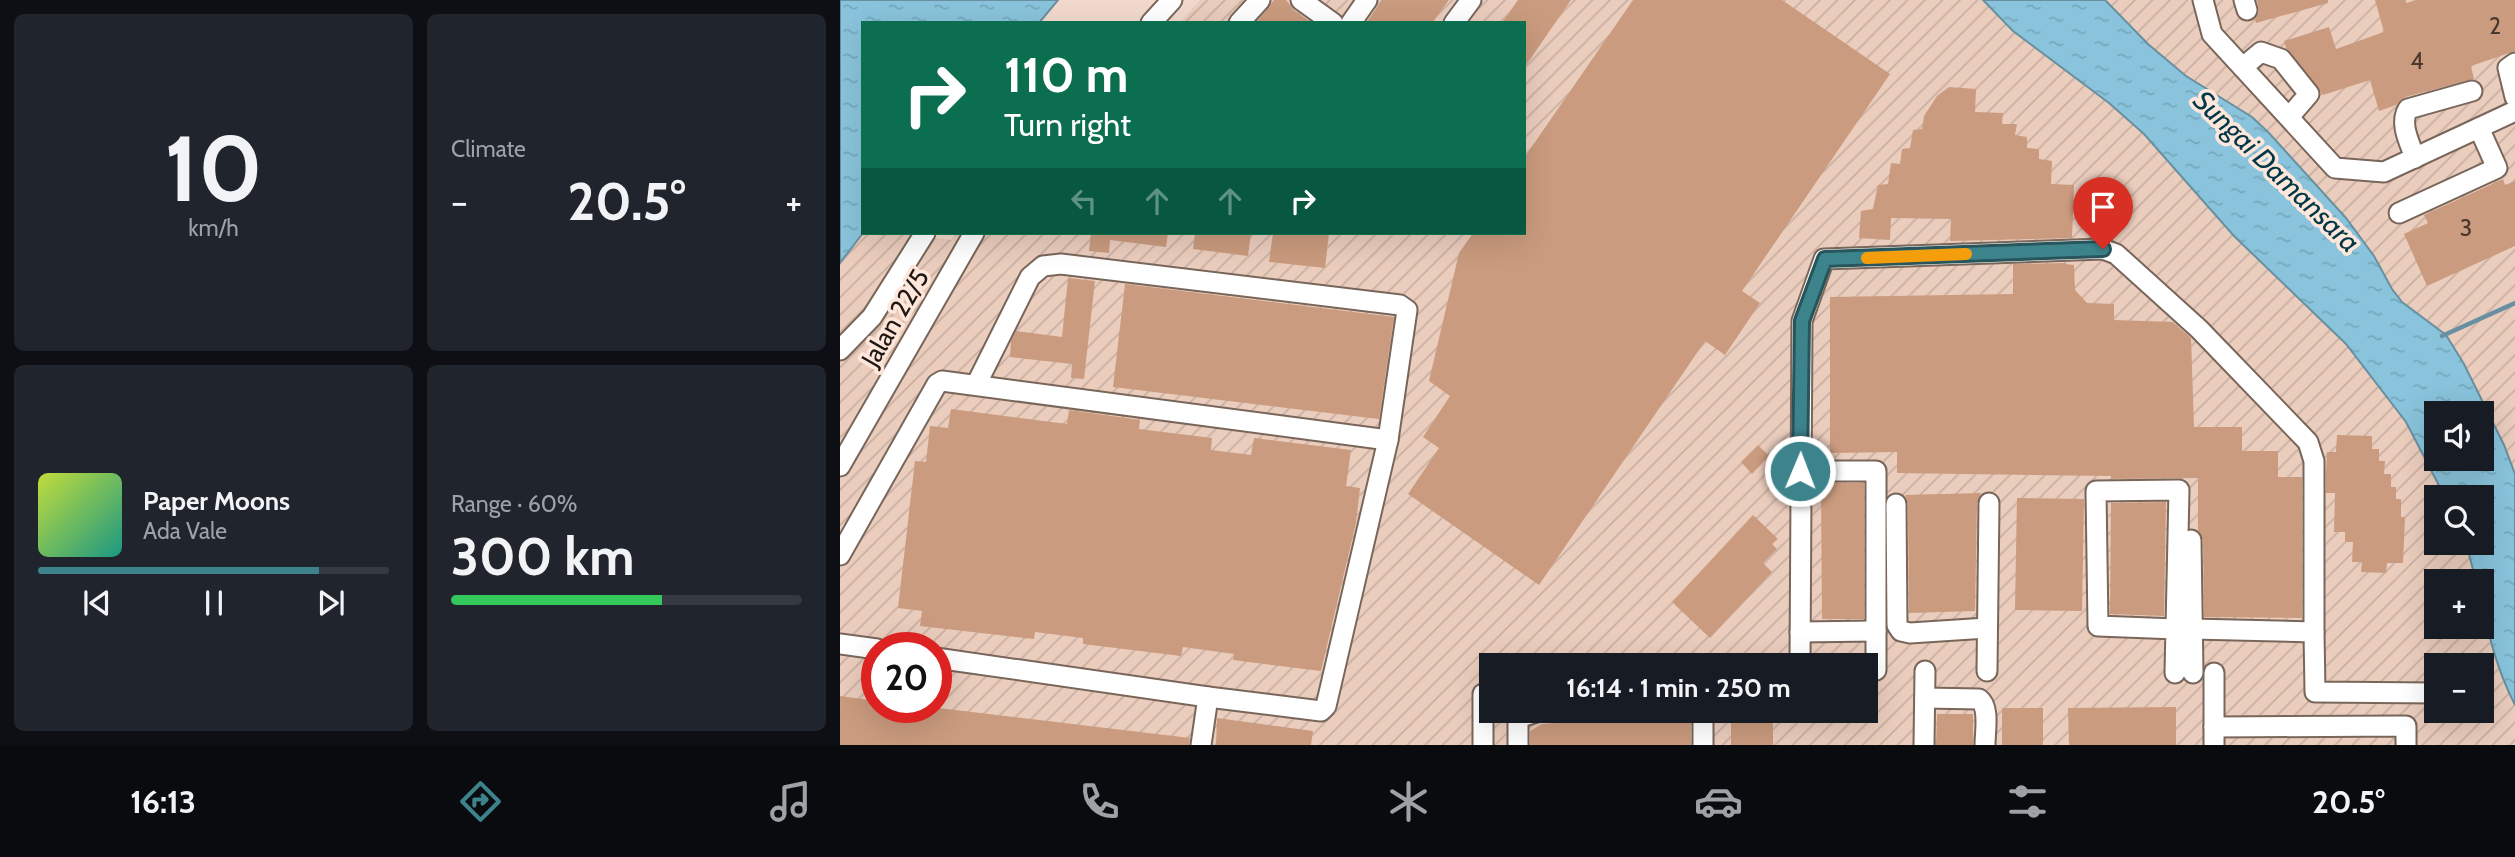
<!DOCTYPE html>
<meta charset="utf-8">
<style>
:root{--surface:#171b24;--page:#20242c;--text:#f1f3f6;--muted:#9ea1a6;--line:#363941;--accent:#3c838c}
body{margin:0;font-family:Cabin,sans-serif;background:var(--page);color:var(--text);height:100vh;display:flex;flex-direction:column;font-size:26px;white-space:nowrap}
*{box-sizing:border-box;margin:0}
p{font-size:23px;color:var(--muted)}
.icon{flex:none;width:38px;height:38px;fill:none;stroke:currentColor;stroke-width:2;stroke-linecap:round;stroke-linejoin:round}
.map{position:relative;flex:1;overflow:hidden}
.drawer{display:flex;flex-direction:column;gap:14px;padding:14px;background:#0d0f14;width:840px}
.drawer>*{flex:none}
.top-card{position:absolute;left:21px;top:21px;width:665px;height:214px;border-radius:0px;box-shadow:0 7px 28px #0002;background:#0b6e4f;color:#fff;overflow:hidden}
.tools{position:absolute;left:1584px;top:401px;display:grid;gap:14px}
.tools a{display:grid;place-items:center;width:70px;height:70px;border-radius:0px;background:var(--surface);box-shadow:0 7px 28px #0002;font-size:35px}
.speed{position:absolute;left:21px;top:632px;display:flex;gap:14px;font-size:35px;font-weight:700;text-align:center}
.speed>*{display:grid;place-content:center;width:91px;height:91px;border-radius:50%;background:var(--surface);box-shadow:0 7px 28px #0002;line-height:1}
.speed .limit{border:10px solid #d22;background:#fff;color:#111}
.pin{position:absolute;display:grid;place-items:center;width:60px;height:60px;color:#fff;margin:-72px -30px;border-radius:50% 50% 50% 0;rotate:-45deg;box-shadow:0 0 7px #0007}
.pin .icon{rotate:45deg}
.me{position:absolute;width:77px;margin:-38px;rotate:1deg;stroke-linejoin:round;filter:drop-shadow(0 0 5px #0008)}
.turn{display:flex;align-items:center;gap:24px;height:147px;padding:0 28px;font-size:32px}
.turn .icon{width:91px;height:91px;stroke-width:2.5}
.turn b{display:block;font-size:49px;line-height:60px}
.lanes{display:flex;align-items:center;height:66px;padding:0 28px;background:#0003;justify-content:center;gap:35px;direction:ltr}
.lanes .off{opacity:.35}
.big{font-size:52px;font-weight:700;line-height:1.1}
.drawer .card{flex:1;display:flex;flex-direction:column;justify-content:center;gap:10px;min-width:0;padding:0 24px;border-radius:10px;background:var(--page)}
.drawer .dial{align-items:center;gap:0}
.dial b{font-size:91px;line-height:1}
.song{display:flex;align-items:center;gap:21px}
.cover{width:84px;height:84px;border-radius:10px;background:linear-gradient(135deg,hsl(70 70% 55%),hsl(170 70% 35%))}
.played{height:7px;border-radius:4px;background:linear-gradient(90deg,var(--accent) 80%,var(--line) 80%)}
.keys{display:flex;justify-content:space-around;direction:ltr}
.heat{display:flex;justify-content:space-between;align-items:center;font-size:38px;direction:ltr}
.charge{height:10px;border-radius:5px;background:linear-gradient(90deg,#34c759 60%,var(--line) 0)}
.drawer .tiles{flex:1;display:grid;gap:14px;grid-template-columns:repeat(2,1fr)}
.trip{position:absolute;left:639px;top:653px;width:399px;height:70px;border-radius:0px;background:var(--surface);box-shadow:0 7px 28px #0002;font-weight:700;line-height:70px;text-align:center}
.dock{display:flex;height:112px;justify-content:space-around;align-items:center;background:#090b0e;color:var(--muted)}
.dock .icon{width:49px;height:49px}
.dock .current{color:var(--accent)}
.dock b{font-size:32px;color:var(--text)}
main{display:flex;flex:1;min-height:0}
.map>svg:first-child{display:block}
.industrial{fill:url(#industrial-furrows);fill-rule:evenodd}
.water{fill:url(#water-ripples);stroke:#6990a0;stroke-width:2;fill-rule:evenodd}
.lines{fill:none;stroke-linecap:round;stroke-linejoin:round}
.stream{stroke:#6990a0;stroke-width:4.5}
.building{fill:#ca9b7e}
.minor-casing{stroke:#79665a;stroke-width:23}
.minor{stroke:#fff;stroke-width:19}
.route-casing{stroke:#27555b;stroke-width:18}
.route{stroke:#3c838c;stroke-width:12}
.slow{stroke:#f59e0b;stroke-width:12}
.labels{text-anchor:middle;stroke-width:7;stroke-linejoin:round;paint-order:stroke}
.number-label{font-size:23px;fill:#4a382e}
.street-label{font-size:26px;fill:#1f1713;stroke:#fee7da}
.water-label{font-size:28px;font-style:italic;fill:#003848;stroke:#fee7da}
</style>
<main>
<section class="drawer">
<div class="tiles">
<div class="card dial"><b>10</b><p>km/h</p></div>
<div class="card"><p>Climate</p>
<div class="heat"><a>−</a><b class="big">20.5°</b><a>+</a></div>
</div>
<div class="card">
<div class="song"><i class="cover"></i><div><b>Paper Moons</b><p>Ada Vale</p></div></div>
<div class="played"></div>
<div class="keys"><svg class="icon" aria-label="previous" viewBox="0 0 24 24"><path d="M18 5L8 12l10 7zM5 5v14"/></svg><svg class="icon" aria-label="pause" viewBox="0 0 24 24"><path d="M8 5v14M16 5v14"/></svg><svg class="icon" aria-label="next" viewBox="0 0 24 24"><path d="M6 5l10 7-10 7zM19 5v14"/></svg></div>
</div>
<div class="card"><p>Range · 60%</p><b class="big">300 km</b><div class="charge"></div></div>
</div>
</section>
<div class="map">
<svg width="1675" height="745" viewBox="0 0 1675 745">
<defs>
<pattern id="industrial-furrows" width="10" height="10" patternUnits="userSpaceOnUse" patternTransform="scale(1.75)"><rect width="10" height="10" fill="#ebcdbd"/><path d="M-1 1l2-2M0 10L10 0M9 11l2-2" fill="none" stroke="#c9afa2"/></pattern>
<pattern id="water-ripples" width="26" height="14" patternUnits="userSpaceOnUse" patternTransform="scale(1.75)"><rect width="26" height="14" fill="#89c4dc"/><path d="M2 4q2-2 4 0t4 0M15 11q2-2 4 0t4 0" fill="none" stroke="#76a8bc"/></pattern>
</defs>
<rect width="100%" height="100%" fill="#f1dacd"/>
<!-- industrial -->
<g class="industrial">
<path d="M360,0h783l30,31 96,72 35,31 90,102 112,108 60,78 39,75h-9v45l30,1 10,38h-40v45h46v-25l21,80 12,24v40h-1675v-481l23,-31h36l53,7 4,-7h568v-210h-344zM37,648h59v59h-59zM651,665h375v45h-375zM1596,665h46v45h-46z"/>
<polygon points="1265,0 1675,0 1675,474 1664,445 1624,364 1606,335 1562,302 1552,289 1534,256 1412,117 1346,76 1308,44"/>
</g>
<!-- water -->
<g class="water">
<polygon points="0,0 218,0 199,23 23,23 23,233 0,263"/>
<path d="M1143,0h122l43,44 38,32 66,41 17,16 77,85 28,38 18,33 10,13 44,33 18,29 40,81 11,29v231c-18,-35 -33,-85 -33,-124h-6l-10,-38 16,-1v-45h-37l-39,-75 -60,-78 -112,-108 -90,-102 -35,-31 -96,-72zM1596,413h46v45h-46z"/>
</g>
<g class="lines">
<!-- stream -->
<polyline class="stream" points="1602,336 1675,303"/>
</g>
<!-- building -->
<g class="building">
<polygon points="434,0 446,0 454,10 472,23 416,23"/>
<polygon points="542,0 609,0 592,23 526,23"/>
<polygon points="678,0 731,0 684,68 684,23 662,23"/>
<polygon points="793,0 942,0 1050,74 902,291 920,303 885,355 865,341 699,585 568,494 599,448 583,437 610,396 589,381 619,253 633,233 684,233 684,158"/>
<polygon points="1417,0 1488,0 1488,3 1416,23 1415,19 1419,12"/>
<polygon points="1535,0 1566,0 1566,3 1577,0 1675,0 1675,51 1631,66 1634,79 1565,97 1556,105 1539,111 1530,80 1483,95 1446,48 1444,41 1489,27 1496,49 1544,32"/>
<polygon points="1109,87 1136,89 1135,112 1163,113 1162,124 1177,124 1175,135 1187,137 1187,148 1199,149 1199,159 1212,161 1211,184 1234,185 1232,238 1110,241 1111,219 1051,218 1050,240 1019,238 1021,211 1033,209 1038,185 1048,184 1051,163 1060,164 1062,149 1070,148 1073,130 1082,129 1084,116 1097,96"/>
<polygon points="1663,179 1665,185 1675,181 1675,246 1587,286 1564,234 1588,223 1584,215"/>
<polygon points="251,233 328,233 326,247 270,240 269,253 249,251"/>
<polygon points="355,233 411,233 408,256 353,249"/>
<polygon points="433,233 489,233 485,268 429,262"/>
<polygon points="1226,263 1226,264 1234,265 1235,290 1247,303 1274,304 1274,320 1333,322 1351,338 1354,427 1402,427 1402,451 1438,451 1438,477 1462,477 1462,618 1364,617 1363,540 1358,530 1358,478 1271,479 1271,476 1057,473 1057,452 990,453 990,297 1173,294 1173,264"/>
<polygon points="228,278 255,281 244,379 231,378 232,364 170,357 171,341 176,331 222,337"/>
<polygon points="285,284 554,317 539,419 273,387"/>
<polygon points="111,409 227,424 229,410 300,420 299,429 372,438 371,450 411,455 414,438 511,450 506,486 520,488 516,523 481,671 393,660 394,654 343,647 341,656 243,644 243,638 195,632 194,639 80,626 82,611 58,608 75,461 86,462 90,426 108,428"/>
<polygon points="1497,435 1532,436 1532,449 1539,449 1539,461 1545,461 1544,474 1551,474 1551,487 1556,487 1556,499 1561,499 1561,517 1565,517 1563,563 1547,563 1546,573 1521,572 1522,562 1512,562 1513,542 1505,542 1505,532 1494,532 1495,493 1486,493 1486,473 1487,452 1496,452"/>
<polygon points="918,445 929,456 912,474 901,462"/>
<polygon points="981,483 1024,483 1024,619 982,619"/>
<polygon points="1141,493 1137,503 1135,611 1069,613 1068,504 1065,495"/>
<polygon points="1177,498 1244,499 1242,611 1175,610"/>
<polygon points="1326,502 1324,616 1270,614 1271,503"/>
<polygon points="913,515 938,539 932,544 937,549 923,563 932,572 870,638 832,602"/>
<polygon points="0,696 37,701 37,707 90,707 350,738 349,745 0,745"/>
<polygon points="1336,707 1336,745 1229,745 1228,708"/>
<rect x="1162" y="708" width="41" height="37"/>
<rect x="891" y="710" width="42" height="35"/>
<polygon points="775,712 775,719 851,713 851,745 690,745 690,731 702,724 743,721 743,714"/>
<polygon points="1097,714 1133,714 1133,745 1096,745"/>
<polygon points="377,718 473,731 471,745 376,745"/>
</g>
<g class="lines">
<defs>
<g id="minor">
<polyline points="461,0 493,23"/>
<polyline points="1363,0 1372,34 1495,168 1544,172 1675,111"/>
<polyline points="1404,0 1407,10"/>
<polyline points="311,23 332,0"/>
<polyline points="399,23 420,0"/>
<polyline points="511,23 527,0"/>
<polyline points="614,23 631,0"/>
<polyline points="1675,63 1668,68 1675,97"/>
<polyline points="1403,67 1421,52 1441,59 1469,94 1449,117"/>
<path d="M1575,158c-5,-15 -16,-34 -7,-49l64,-18"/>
<polyline points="1559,213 1657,168 1639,128"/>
<polyline points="0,350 32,317 85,233"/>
<polyline points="136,385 190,277 203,266 221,264 560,305 567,310 548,440 486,706 481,711 368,697 361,745"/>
<polyline points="0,466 134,233"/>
<polyline points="960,471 1036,471 1036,670"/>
<polyline points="1056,504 1057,625 1061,631 1070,633 1147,628"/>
<polyline points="1351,540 1353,673"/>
<polyline points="0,555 97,384 102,381 548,440"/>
<polyline points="960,632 1036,631"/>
<polyline points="1474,632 1475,692 1596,693"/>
<polyline points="0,644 37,649"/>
<polyline points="96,658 368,697"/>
<polyline points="960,665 962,321 984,259 1263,249 1276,254 1359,329 1468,442 1474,461 1474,632 1352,629"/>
<polyline points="1147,671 1149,503"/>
<polyline points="1335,673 1339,490 1256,491 1258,626 1336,629"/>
<polyline points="1374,673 1374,745"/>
<path d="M1085,698l54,1c11,8 6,32 6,46"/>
<polyline points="863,710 863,745"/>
<polyline points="1374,727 1566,726 1566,745"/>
<polyline points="643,745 643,694"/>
<polyline points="678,745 678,718 703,710"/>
<polyline points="1084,745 1085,671"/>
</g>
</defs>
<!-- minor casing -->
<use href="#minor" class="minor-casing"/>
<!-- minor -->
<use href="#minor" class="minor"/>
</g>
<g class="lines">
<defs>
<polyline id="route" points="960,471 962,321 985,259 1263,249"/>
</defs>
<!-- route casing -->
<use href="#route" class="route-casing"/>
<!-- route -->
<use href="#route" class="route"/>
<!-- slow -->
<polyline class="slow" points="1027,258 1126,254"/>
</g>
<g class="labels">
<!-- number labels -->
<g class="number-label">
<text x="1655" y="34">2</text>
<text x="1577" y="69">4</text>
<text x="1626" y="236">3</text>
</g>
<!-- street labels -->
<g class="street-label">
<text transform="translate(55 318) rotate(-60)" y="9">Jalan 22/5</text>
</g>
<!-- water labels -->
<g class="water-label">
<text transform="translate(1437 171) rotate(44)" y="10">Sungai Damansara</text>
</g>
</g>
</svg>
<div class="tools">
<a><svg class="icon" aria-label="sound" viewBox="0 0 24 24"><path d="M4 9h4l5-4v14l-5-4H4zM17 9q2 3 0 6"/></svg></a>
<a><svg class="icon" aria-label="search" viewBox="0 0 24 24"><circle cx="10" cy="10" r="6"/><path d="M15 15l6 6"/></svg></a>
<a>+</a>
<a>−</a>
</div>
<div class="speed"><div class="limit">20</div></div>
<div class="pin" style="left:1263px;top:249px;background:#d93025"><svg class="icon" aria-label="arrive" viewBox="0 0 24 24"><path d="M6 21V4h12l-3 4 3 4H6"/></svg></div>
<svg class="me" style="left:960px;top:471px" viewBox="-20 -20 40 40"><circle r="17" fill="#3c838c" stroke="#fff" stroke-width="3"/><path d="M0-11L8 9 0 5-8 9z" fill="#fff"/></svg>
<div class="trip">16:14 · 1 min · 250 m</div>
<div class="top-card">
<div class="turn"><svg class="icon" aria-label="right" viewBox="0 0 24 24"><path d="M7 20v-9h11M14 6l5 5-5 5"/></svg><div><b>110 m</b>Turn right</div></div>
<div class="lanes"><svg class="icon off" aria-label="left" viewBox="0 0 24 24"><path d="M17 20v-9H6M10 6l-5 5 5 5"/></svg><svg class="icon off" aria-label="ahead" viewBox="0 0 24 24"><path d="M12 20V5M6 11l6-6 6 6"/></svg><svg class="icon off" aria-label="ahead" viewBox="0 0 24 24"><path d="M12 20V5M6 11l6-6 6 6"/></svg><svg class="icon" aria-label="right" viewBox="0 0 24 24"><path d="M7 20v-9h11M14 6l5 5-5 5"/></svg></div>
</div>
</div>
</main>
<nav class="dock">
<b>16:13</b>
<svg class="icon current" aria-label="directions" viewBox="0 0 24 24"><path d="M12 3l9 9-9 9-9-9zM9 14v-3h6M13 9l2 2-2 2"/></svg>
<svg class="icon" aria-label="music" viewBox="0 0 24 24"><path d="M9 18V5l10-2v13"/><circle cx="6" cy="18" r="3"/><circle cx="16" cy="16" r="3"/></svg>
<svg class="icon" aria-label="phone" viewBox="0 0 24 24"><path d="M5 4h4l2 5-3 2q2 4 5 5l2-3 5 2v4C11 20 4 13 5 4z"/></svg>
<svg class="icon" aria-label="climate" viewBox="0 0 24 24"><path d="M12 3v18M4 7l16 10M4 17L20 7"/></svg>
<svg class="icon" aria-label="car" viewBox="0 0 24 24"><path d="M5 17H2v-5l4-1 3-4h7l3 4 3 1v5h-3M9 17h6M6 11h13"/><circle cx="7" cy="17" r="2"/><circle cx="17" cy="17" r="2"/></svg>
<svg class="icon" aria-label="filters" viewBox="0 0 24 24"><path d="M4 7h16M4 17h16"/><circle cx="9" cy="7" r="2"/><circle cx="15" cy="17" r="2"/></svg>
<b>20.5°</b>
</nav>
